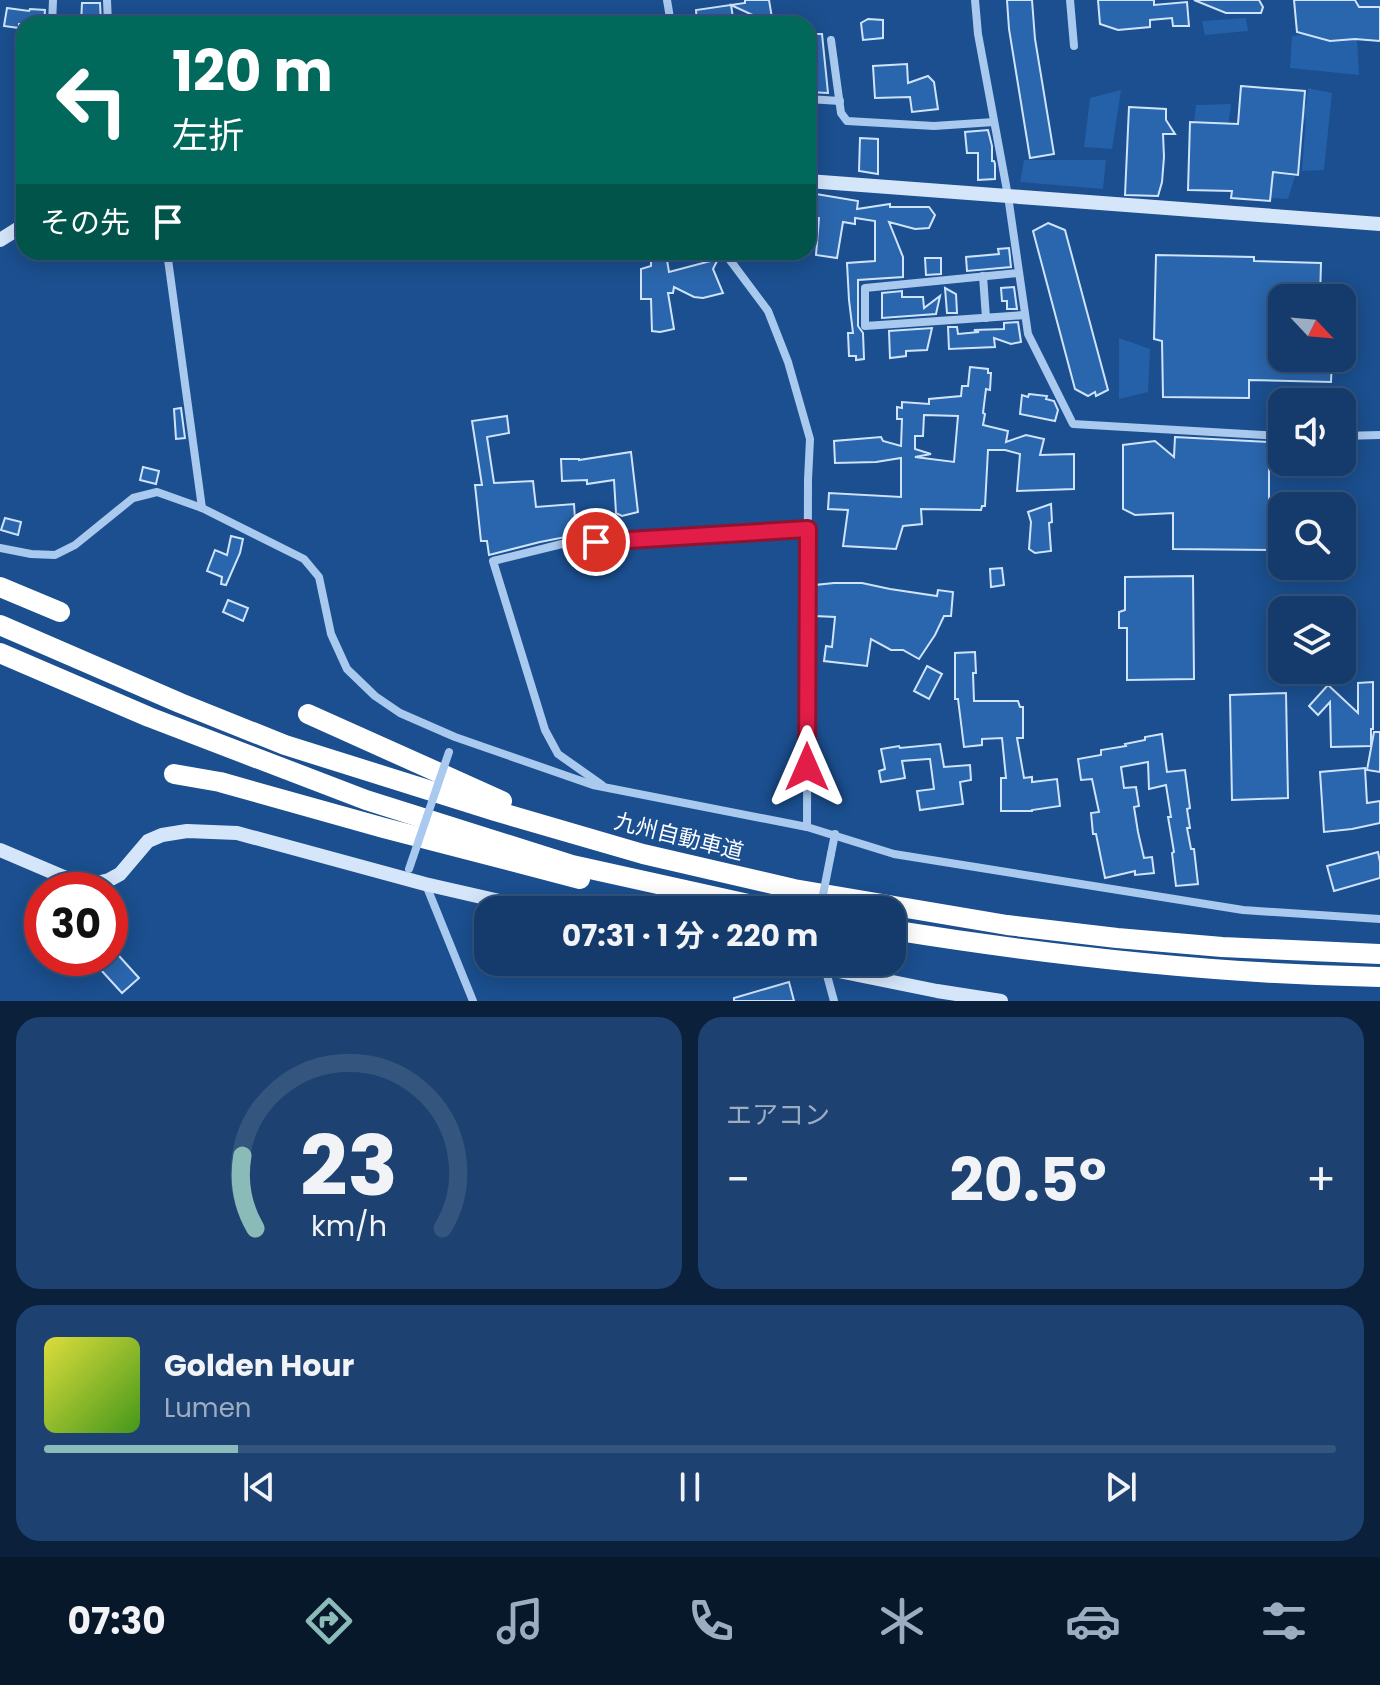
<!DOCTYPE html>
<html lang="ja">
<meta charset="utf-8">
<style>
:root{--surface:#143b6b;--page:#1d4271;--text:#f1f3f6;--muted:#9dadc1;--line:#33557e;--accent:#8bbbb9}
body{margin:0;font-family:Poppins,"Noto Sans JP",sans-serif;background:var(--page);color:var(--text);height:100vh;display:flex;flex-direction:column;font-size:30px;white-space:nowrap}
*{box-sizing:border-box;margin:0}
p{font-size:26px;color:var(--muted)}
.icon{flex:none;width:44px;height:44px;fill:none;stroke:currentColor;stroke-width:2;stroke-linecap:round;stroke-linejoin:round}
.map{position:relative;height:1001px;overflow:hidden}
.panel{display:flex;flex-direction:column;gap:16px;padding:16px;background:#0b203b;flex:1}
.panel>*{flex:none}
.top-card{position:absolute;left:16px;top:16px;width:800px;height:244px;border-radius:24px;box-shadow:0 4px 20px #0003,0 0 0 2px var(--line);background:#00695c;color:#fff;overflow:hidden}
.needle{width:52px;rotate:116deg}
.controls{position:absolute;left:1268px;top:284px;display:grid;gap:16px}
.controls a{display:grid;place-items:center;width:88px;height:88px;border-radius:16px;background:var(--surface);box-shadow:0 4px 20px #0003,0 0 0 2px var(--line);font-size:40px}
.speed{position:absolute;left:24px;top:872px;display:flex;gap:16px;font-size:40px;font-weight:700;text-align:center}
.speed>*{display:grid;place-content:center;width:104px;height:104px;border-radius:50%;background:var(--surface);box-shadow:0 4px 20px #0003,0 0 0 2px var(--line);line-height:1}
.speed .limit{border:12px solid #d22;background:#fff;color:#111}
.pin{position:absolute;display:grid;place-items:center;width:68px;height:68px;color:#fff;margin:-34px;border:4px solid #fff;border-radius:50%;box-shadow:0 2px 8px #0007}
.me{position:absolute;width:88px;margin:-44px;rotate:0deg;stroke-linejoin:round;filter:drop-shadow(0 0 6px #0008)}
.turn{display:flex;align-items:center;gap:28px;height:168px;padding:0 24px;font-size:36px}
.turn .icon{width:104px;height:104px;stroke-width:2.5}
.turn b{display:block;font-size:56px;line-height:68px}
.then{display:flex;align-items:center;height:76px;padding:0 24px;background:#0003;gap:16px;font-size:30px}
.big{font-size:60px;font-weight:700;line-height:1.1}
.panel .tile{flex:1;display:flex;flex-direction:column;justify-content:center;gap:12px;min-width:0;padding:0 28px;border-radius:24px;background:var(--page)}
.panel .dial{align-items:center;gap:0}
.dial svg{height:208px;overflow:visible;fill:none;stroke:var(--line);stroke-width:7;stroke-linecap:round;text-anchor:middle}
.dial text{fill:var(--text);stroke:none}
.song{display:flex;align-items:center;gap:24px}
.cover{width:96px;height:96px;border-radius:12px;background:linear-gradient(135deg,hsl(60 70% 55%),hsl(100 70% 35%))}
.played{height:8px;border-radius:4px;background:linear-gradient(90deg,var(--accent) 15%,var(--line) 15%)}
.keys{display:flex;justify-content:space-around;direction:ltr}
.heat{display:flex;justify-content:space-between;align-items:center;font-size:44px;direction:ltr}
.panel .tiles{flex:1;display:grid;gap:16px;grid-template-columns:1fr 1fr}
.tile:last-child{grid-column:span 2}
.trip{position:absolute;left:474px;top:896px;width:432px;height:80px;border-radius:24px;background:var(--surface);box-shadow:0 4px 20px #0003,0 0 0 2px var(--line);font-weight:700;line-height:80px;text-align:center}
.menu{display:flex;height:128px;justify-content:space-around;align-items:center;background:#08182b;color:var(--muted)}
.menu .icon{width:56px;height:56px}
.menu .active{color:var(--accent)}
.menu b{font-size:36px;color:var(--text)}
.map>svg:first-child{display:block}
.green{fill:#2461a8}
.building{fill:#2a66ad;stroke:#cfe3fa;stroke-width:2;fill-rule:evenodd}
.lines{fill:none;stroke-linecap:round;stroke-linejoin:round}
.street{stroke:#a9c9ee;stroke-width:8}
.secondary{stroke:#d6e6fa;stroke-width:14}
.highway{stroke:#fff;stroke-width:20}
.street-bridge{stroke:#a9c9ee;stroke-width:8}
.route-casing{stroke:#92132f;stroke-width:20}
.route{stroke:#e11d48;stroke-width:14}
.labels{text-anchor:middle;stroke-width:8;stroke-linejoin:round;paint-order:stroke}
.street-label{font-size:22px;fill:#fff;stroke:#1b4f8f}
</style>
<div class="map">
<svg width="1380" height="1001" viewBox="0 0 1380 1001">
<rect width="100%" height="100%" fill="#1b4f8f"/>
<!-- green -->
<g class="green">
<polygon points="1359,0 1380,0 1380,27 1357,38 1359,75 1290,68 1292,36 1333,31 1357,22"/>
<polygon points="1246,18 1248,31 1205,35 1202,21"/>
<polygon points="1308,88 1332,93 1324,170 1302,171 1306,116 1291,163 1254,93 1306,105"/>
<polygon points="1121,90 1112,149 1084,147 1090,98"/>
<polygon points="1231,104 1228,126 1194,123 1196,105"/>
<polygon points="1024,160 1106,160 1103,189 1020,182"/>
<polygon points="1273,172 1295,176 1288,199 1271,198"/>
<polygon points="1119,338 1150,349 1148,392 1119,399"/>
</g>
<!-- building -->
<g class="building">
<polygon points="745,0 769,0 773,24 758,24 757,17 731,5 734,24 697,24 696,10 745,3"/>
<polygon points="1007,0 1032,0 1035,39 1054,154 1030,158 1009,29"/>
<polygon points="1098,0 1154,0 1154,5 1187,2 1189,26 1173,26 1172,18 1150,20 1150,27 1118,30 1100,24"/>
<polygon points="1194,0 1259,0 1263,7 1261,13 1226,13"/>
<polygon points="1294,0 1355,0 1359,7 1380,7 1380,41 1355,39 1330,41 1297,32"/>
<polygon points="82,3 100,3 101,24 81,24"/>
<polygon points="7,8 29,11 30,9 45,10 44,24 19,24 19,28 4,26"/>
<polygon points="868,19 883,20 883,38 863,40 861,23"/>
<polygon points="808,34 822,34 828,93 808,92"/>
<polygon points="907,64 908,83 928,76 934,82 938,109 912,112 910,97 875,98 873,66"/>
<polygon points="1241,86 1305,91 1298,175 1273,172 1270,201 1231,198 1232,191 1188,190 1190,122 1238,124"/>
<polygon points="1129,107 1166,109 1166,120 1175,134 1163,134 1164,157 1162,182 1158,196 1125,195"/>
<polygon points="988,130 992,146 992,161 994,161 995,164 995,179 978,180 978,153 967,153 965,132"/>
<polygon points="860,138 878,139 878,174 859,171"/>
<polygon points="816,194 858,201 857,209 890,204 890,207 929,207 935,215 929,228 915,229 889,222 903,257 903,277 858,280 858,326 863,333 864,359 856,360 856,356 849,356 848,333 853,333 849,300 847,263 875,261 875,221 855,218 855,224 843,222 837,258 816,255 819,218 812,217"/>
<polygon points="1048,223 1065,230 1108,390 1096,396 1095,392 1088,396 1075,389 1033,231"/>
<polygon points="1009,248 1011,267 967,271 966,257 999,254 998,249"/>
<polygon points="1156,255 1254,257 1254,261 1321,263 1320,298 1282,298 1282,358 1332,358 1331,382 1249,380 1249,398 1163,397 1162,341 1154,339"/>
<polygon points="659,257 667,260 669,272 718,259 713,269 723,293 703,298 694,297 674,287 673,293 668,293 674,329 660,332 652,331 651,299 641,299 641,269 651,266 651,259"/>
<polygon points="925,258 941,258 941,274 926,275"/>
<polygon points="1014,287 1017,309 1007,309 1007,301 1002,301 1001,288"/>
<polygon points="945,288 956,294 957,313 947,313"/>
<polygon points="902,291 902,297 923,297 924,308 940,296 936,314 882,318 882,293"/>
<polygon points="1018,322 1021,342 1011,344 994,338 995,347 949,349 948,327 957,327 958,334 979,332 974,330 1004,329 1004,323"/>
<polygon points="932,328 927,350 906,351 906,356 890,358 889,331"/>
<path d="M970,367l18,2v4h3l-1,17 -4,-1 -3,24 2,1 -2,11 25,6 -2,11 20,-7 18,4 -4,16 34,-1v35l-57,2 3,-37 -15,-4h-17l-3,56h-3l-1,4 -60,-1 1,15 -19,2 -7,23 -53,-3 5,-36 -20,-1 1,-16 72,4v-39l-25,4 -41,1 -1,-22 47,-4 2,4 18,5 1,-27h-5v-12l5,1v-6l27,2v-5l32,-3 1,-10h6zM924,415l34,1 -4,46 -39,-5 16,-3 -16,-5v-13h8z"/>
<polygon points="1029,394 1047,396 1046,399 1054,401 1058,410 1055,421 1020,414 1022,395 1028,397"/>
<polygon points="181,408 185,438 176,439 174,409"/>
<polygon points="507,416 509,433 487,437 494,483 533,481 536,507 574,504 576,535 540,542 489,555 487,541 481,541 475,485 482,485 472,421"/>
<polygon points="1175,437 1268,442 1267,454 1275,454 1275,470 1269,469 1269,526 1278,526 1278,550 1173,549 1173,513 1135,515 1123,509 1123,445 1155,441 1174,457"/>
<polygon points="631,452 638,512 622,516 616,513 614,480 587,484 587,480 562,481 561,459 579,459 579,460"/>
<polygon points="143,467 159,471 156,484 140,480"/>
<polygon points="1051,504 1052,522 1049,523 1051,551 1035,553 1029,549 1031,522 1028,512"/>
<polygon points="5,518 21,522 18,535 1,530"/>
<polygon points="231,536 243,539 240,553 226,585 221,584 222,577 207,571 215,550 227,555"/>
<polygon points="1002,568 1004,585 991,587 990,569"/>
<polygon points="1193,576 1194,679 1127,680 1127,628 1119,628 1119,612 1125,610 1125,577"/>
<polygon points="834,583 862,583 890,589 937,596 938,590 953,592 951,616 944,616 935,635 919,659 903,650 891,650 871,639 867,666 824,661 826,646 832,647 835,617 815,616 815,585"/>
<polygon points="228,600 248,608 243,621 223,612"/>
<polygon points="975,652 976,673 973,673 974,701 1018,701 1020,707 1023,707 1023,738 1017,738 1024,778 1032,777 1032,782 1057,779 1060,806 1032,810 1032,811 1001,811 1001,778 1006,778 1002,738 982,739 982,745 964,747 958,699 955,699 955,653"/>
<polygon points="927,666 942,674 929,699 914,691"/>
<polygon points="1373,682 1373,729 1371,729 1371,746 1331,747 1330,702 1318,715 1309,706 1328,685 1358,713 1358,683"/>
<polygon points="1286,693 1288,798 1232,800 1230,695"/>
<polygon points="1374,732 1380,732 1380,772 1367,770"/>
<polygon points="1162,734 1167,772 1185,770 1190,808 1187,809 1190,828 1187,828 1191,849 1194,849 1198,884 1176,886 1172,853 1174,852 1168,817 1171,817 1166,785 1149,789 1148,762 1121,767 1124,788 1136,787 1139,806 1134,807 1138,832 1144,858 1152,857 1154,873 1135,875 1135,871 1105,878 1096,834 1093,834 1091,813 1099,812 1092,779 1081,780 1078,759 1101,755 1101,750 1126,746 1125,744 1145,740 1145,737"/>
<polygon points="940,744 944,767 970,765 971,780 960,782 963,804 920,810 917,791 934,789 930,759 928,759 902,761 905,778 881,782 879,771 885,769 881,749 899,746 900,748"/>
<polygon points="1365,768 1367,803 1380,801 1380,823 1352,829 1324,832 1320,772"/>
<polygon points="1378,852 1380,862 1380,878 1334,891 1327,866"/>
<polygon points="110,946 139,978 122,993 90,958 110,958"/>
<polygon points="789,982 794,1001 734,1001 734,998"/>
</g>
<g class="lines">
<!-- street -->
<g class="street">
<polyline points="107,0 108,24"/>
<polyline points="667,0 671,24"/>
<polyline points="975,0 978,34 1008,196 1028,334 1073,424 1282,436"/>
<polyline points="1070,0 1074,46"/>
<polyline points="52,24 53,0"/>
<polyline points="831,40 841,113 847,121 934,126 994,122"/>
<polyline points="808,99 840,101"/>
<polyline points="167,252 202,508"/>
<polyline points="724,252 768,311 788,362 810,439 808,480 807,827"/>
<polyline points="1019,273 865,288 865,326 1025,315"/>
<polyline points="983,276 986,318"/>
<polyline points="1342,436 1380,435"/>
<polyline points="0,548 31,554 55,555 75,545 133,498 157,492 202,508 304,559 319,577 331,634 347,669 375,696 400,713 455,737 593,785 807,827 894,854 1243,910 1380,919"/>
<polyline points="602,785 558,754 545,730 493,561 566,543 808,529"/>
<polyline points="831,854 835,834"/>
<polyline points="426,885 473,1001"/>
<polyline points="825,968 834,1001"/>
</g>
<!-- secondary -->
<g class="secondary">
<polyline points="808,181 1380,224"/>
<polyline points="0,240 24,225"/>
<polyline points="0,850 66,878 89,885 109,880 120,874 148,841 162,835 187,831 237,833 425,884 538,910"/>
<polyline points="794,962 937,991 1001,1001"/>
</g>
<!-- highway -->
<g class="highway">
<polyline points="0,587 60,612"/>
<polyline points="0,625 180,703 285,745 495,811 643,854 794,889 1007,925 1117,938 1222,947 1380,954"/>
<polyline points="0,653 149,717 366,800 572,865 775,910"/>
<polyline points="308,714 502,801"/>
<polyline points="174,774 220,782 384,828 580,879"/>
<path d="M892,930c161,26 324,44 488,47"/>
</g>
<!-- street-bridge -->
<g class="street-bridge">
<polyline points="409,869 449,752"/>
<polyline points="820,910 831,854"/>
</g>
</g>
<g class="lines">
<defs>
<polyline id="route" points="596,542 808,529 807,767"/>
</defs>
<!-- route casing -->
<use href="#route" class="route-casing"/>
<!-- route -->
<use href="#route" class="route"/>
</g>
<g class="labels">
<!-- street labels -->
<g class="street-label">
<text transform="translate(679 836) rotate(14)" y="8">九州自動車道</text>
</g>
</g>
</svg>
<div class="controls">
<a><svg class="needle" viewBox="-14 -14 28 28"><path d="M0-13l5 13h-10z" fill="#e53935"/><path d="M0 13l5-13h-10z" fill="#9dadc1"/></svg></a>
<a><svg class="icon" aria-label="sound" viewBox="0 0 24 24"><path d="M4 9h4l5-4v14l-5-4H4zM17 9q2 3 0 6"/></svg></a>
<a><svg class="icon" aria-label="search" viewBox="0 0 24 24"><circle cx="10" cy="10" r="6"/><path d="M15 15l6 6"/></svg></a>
<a><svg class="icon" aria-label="layers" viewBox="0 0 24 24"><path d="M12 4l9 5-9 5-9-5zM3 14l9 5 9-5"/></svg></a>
</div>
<div class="speed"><div class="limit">30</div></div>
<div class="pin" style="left:596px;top:542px;background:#d93025"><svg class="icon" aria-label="arrive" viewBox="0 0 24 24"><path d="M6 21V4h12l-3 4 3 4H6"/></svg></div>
<svg class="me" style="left:807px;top:767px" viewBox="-20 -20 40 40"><path d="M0-17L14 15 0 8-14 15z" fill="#e11d48" stroke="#fff" stroke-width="4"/></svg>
<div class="trip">07:31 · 1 分 · 220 m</div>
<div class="top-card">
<div class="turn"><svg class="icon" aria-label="left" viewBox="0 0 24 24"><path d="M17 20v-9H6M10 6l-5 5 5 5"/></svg><div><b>120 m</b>左折</div></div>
<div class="then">その先<svg class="icon" aria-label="arrive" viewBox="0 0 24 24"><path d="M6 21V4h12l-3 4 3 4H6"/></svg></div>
</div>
</div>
<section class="panel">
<div class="tiles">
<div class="tile dial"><svg viewBox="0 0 100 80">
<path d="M14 69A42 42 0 1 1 86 69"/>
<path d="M14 69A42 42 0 0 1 9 41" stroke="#8bbbb9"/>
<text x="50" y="56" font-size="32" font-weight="700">23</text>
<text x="50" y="72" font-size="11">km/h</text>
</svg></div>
<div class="tile"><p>エアコン</p>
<div class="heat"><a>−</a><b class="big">20.5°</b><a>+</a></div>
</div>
<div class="tile">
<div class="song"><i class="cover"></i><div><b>Golden Hour</b><p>Lumen</p></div></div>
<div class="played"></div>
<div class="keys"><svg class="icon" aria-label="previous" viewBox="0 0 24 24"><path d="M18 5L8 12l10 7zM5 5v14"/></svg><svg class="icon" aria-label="pause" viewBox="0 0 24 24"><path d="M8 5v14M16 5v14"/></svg><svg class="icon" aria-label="next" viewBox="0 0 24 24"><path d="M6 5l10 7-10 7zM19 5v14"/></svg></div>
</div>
</div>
</section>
<nav class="menu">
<b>07:30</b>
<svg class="icon active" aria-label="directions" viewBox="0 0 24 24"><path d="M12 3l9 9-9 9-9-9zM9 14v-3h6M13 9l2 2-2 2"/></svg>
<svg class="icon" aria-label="music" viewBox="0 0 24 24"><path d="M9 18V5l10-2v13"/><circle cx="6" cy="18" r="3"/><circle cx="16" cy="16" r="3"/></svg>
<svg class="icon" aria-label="phone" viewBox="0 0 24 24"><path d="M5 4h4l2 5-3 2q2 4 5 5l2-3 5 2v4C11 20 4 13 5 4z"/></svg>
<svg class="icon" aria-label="climate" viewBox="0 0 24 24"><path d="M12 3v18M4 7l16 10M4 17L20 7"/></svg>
<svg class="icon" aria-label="car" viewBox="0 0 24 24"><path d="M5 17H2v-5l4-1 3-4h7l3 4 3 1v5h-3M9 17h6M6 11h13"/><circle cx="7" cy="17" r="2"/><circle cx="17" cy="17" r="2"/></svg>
<svg class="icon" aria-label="filters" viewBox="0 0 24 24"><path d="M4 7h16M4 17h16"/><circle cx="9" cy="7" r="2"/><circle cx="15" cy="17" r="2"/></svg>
</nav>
